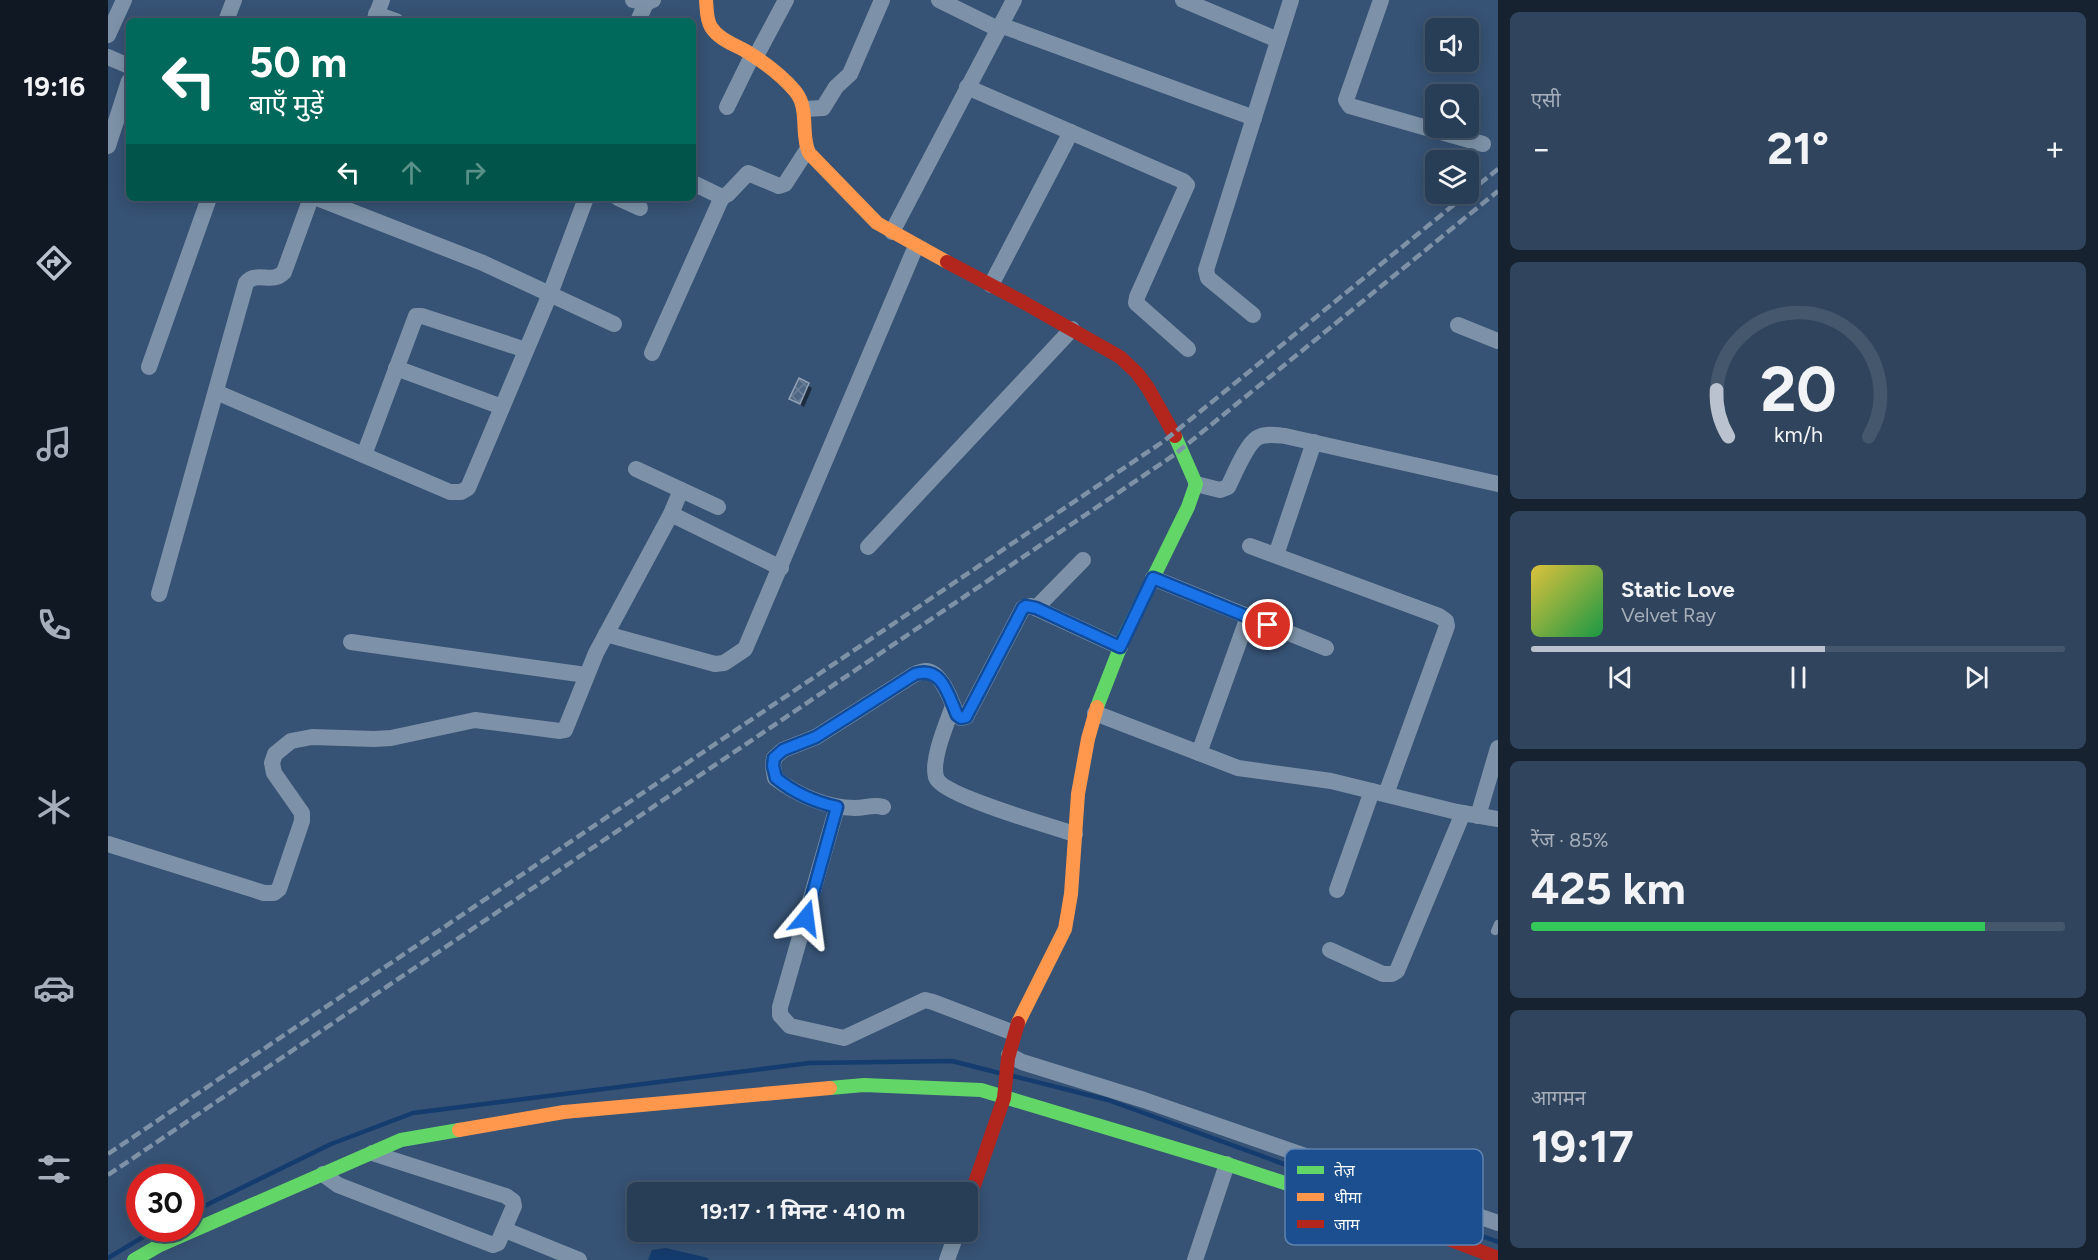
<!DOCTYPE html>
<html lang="hi">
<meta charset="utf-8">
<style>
:root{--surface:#283e57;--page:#30455d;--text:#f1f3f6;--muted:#a5aeba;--line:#44576d;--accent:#b9c2ce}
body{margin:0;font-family:Figtree,"Noto Sans Devanagari",sans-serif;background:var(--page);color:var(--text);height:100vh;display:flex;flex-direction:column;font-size:22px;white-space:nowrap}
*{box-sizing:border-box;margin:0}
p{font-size:20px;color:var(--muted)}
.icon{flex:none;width:33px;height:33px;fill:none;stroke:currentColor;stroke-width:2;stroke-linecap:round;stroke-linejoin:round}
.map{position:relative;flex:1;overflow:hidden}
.drawer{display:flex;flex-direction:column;gap:12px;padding:12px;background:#162230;width:600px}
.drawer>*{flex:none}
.top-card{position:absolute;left:18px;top:18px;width:570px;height:183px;border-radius:9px;box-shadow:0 3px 15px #0003,0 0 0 2px var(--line);background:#00695c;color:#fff;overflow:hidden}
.buttons{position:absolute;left:1317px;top:18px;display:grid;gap:12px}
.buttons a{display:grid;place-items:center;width:54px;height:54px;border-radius:9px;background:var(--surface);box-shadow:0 3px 15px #0003,0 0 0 2px var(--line);font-size:30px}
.speed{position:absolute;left:18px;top:1164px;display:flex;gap:12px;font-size:30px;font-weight:700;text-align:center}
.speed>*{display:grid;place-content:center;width:78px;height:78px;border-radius:50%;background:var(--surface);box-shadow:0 3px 15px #0003,0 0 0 2px var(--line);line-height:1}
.speed .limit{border:9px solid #d22;background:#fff;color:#111}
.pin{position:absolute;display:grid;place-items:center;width:51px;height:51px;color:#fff;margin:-26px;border:3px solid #fff;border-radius:50%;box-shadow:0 2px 6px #0007}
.me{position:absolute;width:66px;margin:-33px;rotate:16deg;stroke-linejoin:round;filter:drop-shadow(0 0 4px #0008)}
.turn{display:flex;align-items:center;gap:21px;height:126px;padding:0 24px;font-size:27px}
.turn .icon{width:78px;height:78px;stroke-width:2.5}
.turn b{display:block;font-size:42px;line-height:51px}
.lanes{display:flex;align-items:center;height:57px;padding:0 24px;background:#0003;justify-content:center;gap:30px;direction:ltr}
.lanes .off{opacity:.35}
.big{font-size:45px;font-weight:700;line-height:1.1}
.drawer .card{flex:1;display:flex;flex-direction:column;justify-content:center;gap:9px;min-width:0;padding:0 21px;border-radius:9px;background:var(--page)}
.drawer .dial{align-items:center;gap:0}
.dial svg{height:156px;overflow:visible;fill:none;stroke:var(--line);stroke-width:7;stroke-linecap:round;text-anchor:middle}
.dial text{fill:var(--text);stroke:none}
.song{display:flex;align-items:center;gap:18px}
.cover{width:72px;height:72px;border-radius:9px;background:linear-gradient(135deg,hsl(50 70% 55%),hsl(140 70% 35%))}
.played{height:6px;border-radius:3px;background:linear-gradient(90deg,var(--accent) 55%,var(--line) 55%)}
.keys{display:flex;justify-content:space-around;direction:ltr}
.heat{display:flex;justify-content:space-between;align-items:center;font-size:33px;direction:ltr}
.charge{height:9px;border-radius:4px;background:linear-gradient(90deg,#34c759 85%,var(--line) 0)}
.trip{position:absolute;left:519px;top:1182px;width:351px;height:60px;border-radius:9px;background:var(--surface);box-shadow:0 3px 15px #0003,0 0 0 2px var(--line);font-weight:700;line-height:60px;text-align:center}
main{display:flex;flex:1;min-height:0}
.tab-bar{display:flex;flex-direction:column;width:108px;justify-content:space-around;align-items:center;background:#101923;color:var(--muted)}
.tab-bar .icon{width:42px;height:42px}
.tab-bar .on{color:var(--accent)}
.tab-bar b{font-size:27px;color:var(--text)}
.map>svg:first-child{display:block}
.water{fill:#153c6e}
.shadow{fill:#0007}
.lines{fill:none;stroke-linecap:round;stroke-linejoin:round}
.stream{stroke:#153c6e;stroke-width:4.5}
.building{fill:url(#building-cross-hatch);stroke:#92a2b6;stroke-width:1.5}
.lane{stroke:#7d92a8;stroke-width:8}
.street{stroke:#7d92a8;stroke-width:16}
.fast{stroke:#63d668;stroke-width:14}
.slow{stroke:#ff974d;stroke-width:14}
.jam{stroke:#b3261e;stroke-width:14}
.rail{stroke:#7e92a7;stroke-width:4.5;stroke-dasharray:10 4.5;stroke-linecap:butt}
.route-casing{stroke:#114b97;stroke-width:15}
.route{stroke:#1a73e8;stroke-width:10}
.key{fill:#1b4f8f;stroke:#5f84b1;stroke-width:1.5}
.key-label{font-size:16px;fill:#fff}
</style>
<main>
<nav class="tab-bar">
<b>19:16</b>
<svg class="icon on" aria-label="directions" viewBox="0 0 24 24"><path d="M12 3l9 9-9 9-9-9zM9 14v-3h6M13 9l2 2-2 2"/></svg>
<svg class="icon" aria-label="music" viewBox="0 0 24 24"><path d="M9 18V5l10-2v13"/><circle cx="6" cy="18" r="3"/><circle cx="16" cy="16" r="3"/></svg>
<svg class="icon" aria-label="phone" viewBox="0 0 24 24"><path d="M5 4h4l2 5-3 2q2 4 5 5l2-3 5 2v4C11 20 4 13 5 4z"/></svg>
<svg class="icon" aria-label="climate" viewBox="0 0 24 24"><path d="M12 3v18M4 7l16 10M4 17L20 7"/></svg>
<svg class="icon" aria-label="car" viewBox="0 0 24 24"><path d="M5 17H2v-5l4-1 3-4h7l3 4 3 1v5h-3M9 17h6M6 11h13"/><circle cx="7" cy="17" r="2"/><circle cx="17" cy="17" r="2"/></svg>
<svg class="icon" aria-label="filters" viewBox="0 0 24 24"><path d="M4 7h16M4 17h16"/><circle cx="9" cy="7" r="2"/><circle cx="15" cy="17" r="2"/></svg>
</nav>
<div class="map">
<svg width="1390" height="1260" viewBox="0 0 1390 1260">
<defs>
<pattern id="building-cross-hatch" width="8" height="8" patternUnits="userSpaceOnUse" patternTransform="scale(1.5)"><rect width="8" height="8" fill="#506783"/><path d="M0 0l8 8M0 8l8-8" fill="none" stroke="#6a7e96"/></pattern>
</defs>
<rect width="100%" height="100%" fill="#365274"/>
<!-- water -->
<polygon class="water" points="558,1248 600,1258 601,1260 540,1260 544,1250"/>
<!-- shadow -->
<polygon class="shadow" points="691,380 704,388 696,407 683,399"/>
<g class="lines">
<!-- stream -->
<g class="stream">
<polyline points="905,1076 1000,1100 1390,1242"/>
<polyline points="82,1213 223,1144 305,1113 701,1063 844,1061 891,1073"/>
<polyline points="0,1258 50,1228"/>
</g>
</g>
<!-- building -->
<polygon class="building" points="691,378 701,383 692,404 681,399"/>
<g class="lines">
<!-- lane -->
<polyline class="lane" points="1387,931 1390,924"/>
<!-- street -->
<g class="street">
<polyline points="525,0 538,3 545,0"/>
<polyline points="831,0 890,29"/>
<polyline points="1075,0 1170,40"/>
<polyline points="1273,0 1238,100 1242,106 1375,144"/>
<polyline points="268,14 288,21"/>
<polyline points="118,21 126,0"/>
<polyline points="266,21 274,0"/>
<polyline points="530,21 538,3"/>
<polyline points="892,25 1146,118"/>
<polyline points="0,35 16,0"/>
<polyline points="0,57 21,66"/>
<polyline points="647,58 678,0"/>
<polyline points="859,87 1075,181 1079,185 1029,297 1028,303 1080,349"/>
<polyline points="619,107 644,56"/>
<polyline points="696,109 715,108 728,87 742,74 774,0"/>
<polyline points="0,146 21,81"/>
<polyline points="585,183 614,197 620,194 640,173 671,186 677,184 699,150"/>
<polyline points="209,198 375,263 506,324"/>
<polyline points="510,198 532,208"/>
<polyline points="784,232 906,0"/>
<polyline points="883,285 963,132"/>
<polyline points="1145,315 1100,278 1098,270 1183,0"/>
<polyline points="1350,325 1390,341"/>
<polyline points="544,353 614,197"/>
<polyline points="41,367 101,198"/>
<polyline points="288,368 394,407"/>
<polyline points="108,392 342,492 353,492 360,488 442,294 478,198"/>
<polyline points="256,455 308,316 314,316 418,350"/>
<polyline points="528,469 610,507"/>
<path d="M1088,484l24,6 8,-3c6,-12 18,-42 29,-49 8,-5 19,-3 28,-2l213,48"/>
<polyline points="563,514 673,568"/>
<polyline points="1142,546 1331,616 1338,621 1339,626 1278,794"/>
<polyline points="760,547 964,329"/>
<polyline points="1168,555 1206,442"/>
<polyline points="1045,578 1218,648"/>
<path d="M51,594l87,-311c11,-13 26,2 38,-11l27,-74"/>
<polyline points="928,608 975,560"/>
<polyline points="498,634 607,664 616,663 637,649 808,246"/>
<polyline points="243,642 478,675"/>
<path d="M845,706c-6,17 -22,53 -17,71 5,18 117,50 139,57"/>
<polyline points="987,713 1130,768 1223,781 1349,812 1390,819"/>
<polyline points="1091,753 1140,617"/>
<polyline points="729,807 672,1007 672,1015 682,1026 736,1038 817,1000 825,1002 906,1033"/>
<path d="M775,807c-10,-3 -17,1 -28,1 -28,0 -58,-13 -80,-30l-2,-12 1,-8 9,-8 33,-13 99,-63c3,-1 7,-3 10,-3 16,-1 27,31 32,44l4,3 5,-1 57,-109 8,-2 89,41"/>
<polyline points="1370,816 1390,748"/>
<polyline points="0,844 156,893 166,893 171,889 194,821 194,813 166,773 164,763 167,754 183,741 204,737 266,739 283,738 367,720 452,731 457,730 488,653 563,514 573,490"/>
<polyline points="1229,890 1264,791"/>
<polyline points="1222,950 1275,974 1284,974 1289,971 1355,813"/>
<polyline points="901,1055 914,1062 1036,1100 1390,1223"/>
<polyline points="215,1174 230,1185 385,1245 390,1243 406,1206 405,1201 398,1196 264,1153"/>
<polyline points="397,1230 471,1260"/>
<polyline points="839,1260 849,1232"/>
<polyline points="1087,1260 1119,1164"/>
</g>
<!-- fast -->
<g class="fast">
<polyline points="989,707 1017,635 1080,507 1088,484 1067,436"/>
<polyline points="722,1088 756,1085 873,1090 1119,1164 1195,1189"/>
<polyline points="26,1260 52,1245 293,1140 351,1130"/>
</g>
<!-- slow -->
<g class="slow">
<path d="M598,0c1,9 0,19 5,27 8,13 25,18 38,26 16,10 34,24 46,38 15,18 5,42 14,62l68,70 70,39"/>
<polyline points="910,1023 957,929 963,894 970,794 980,739 989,707"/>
<polyline points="351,1130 456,1112 722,1088"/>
</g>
<!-- jam -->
<g class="jam">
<polyline points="839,262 915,302 1012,357 1029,373 1040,388 1067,436"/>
<polyline points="1195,1189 1325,1233 1390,1258"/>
<polyline points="860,1203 896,1098 900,1058 910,1023"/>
</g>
<!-- rail -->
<g class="rail">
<polyline points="1360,193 1390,169"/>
<polyline points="0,1154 1056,441 1359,194"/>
<polyline points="0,1175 1066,455 1390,191"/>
</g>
</g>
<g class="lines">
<defs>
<path id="route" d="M698,918l31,-111c-22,-5 -44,-15 -61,-29l-3,-12 1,-8 9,-8 33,-13 99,-63c27,-8 33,20 42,41l4,3 5,-1 57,-109 3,-2 10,2 84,39 33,-69 115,47"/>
</defs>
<!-- route casing -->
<use href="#route" class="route-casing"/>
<!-- route -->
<use href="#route" class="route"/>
</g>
<!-- legend -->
<rect x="1177" y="1149" width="198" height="96" rx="9" class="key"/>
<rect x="1189" y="1166" width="27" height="8" fill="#63d668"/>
<rect x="1189" y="1193" width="27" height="8" fill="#ff974d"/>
<rect x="1189" y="1220" width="27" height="8" fill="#b3261e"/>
<g class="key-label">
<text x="1226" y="1176">तेज़</text>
<text x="1226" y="1203">धीमा</text>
<text x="1226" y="1230">जाम</text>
</g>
</svg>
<div class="buttons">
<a><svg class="icon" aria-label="sound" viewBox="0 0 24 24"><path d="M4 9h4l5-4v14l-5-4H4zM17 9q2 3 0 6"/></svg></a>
<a><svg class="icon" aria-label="search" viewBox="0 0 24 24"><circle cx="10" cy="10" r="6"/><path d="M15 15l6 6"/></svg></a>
<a><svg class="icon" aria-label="layers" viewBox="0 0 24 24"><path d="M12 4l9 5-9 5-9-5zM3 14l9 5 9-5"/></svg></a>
</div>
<div class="speed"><div class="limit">30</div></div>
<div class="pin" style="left:1160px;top:625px;background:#d93025"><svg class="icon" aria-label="arrive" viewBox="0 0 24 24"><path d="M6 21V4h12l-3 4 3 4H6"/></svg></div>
<svg class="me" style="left:698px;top:918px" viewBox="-20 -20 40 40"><path d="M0-17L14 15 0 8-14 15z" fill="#1a73e8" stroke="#fff" stroke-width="4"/></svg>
<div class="trip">19:17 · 1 मिनट · 410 m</div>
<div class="top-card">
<div class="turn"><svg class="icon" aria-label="left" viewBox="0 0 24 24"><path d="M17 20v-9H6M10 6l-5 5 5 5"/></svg><div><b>50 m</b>बाएँ मुड़ें</div></div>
<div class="lanes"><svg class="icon" aria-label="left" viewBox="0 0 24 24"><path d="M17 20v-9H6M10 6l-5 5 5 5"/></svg><svg class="icon off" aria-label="ahead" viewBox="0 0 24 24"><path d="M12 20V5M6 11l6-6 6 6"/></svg><svg class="icon off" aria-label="right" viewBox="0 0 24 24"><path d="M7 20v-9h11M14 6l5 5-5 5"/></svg></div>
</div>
</div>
<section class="drawer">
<div class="card"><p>एसी</p>
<div class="heat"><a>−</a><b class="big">21°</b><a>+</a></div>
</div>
<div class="card dial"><svg viewBox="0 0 100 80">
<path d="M14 69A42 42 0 1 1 86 69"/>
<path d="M14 69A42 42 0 0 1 8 45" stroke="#b9c2ce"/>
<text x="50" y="56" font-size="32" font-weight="700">20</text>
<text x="50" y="72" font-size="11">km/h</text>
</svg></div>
<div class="card">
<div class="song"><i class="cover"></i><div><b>Static Love</b><p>Velvet Ray</p></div></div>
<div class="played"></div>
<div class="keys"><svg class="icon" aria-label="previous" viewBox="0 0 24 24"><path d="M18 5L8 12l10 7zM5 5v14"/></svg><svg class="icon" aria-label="pause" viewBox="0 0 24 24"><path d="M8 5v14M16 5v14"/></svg><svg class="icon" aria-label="next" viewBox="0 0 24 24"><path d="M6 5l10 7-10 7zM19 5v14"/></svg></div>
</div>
<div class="card"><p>रेंज · 85%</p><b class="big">425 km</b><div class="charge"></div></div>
<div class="card"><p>आगमन</p><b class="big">19:17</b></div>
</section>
</main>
